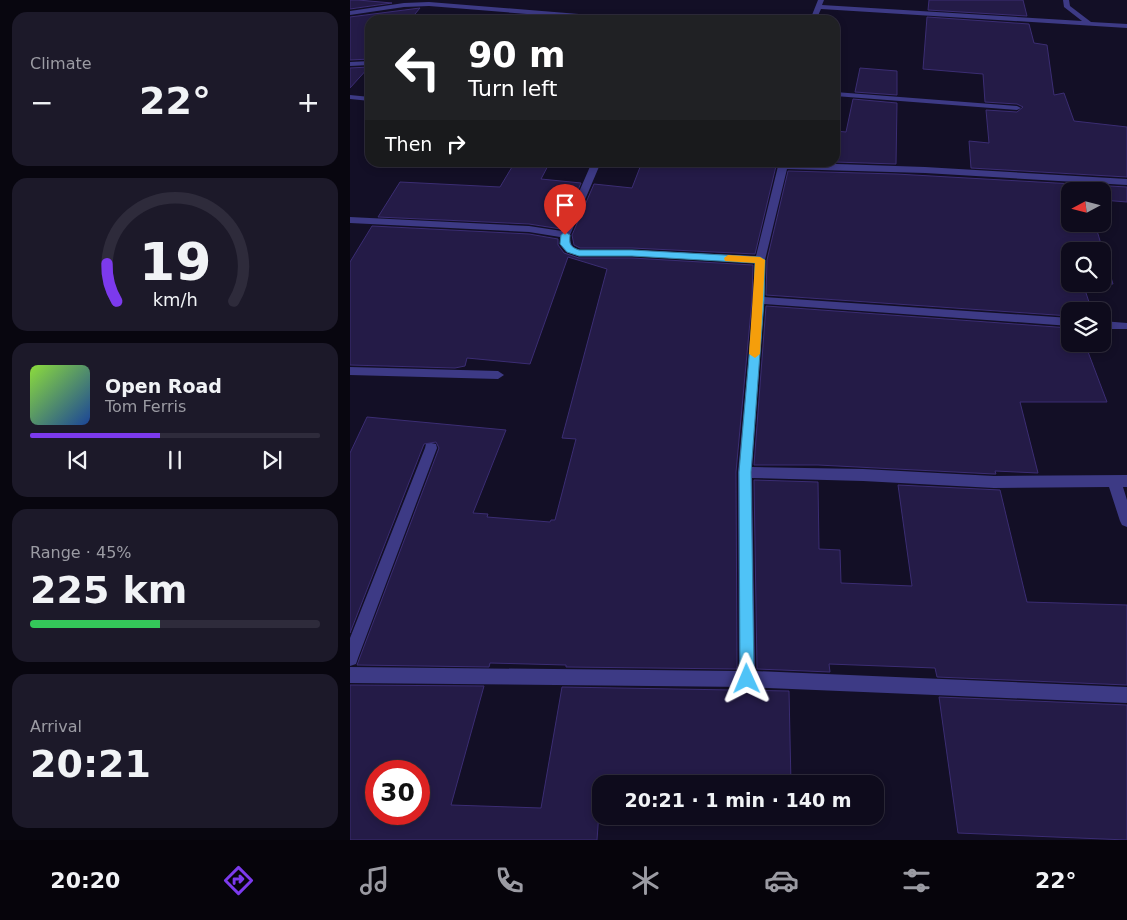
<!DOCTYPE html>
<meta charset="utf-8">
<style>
:root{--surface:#0e0b1c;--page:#1c1929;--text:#f1f3f6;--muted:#9b9ba3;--line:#2e2b3b;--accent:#7c3aed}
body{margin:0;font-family:"DejaVu Sans",sans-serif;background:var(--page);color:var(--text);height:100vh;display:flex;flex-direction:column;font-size:19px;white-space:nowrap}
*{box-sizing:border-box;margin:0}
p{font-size:16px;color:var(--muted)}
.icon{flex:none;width:28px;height:28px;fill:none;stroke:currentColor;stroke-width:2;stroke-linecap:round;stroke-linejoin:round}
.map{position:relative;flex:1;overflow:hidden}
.side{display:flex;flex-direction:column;gap:12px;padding:12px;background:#08060f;width:350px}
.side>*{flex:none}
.guide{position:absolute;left:15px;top:15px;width:475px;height:152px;border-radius:15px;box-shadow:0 2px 8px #0003,0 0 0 1px var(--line);background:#202124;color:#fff;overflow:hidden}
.needle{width:32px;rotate:263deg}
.controls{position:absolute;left:711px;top:182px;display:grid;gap:10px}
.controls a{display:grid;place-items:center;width:50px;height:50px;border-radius:10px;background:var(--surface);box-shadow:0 2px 8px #0003,0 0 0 1px var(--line);font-size:25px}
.speed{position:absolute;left:15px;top:760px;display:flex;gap:10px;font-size:25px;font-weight:700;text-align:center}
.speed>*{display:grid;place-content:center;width:65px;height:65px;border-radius:50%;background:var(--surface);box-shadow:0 2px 8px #0003,0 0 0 1px var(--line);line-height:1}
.speed .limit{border:8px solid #d22;background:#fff;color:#111}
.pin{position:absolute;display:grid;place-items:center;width:42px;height:42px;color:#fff;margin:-51px -21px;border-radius:50% 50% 50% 0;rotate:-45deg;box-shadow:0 0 5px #0007}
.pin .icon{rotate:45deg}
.me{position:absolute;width:55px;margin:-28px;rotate:359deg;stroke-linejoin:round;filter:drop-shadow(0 0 4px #0008)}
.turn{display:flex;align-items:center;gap:18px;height:105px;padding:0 20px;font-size:22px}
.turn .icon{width:65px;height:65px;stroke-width:2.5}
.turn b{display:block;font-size:35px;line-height:42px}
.then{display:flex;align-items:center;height:48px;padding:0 20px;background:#0003;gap:10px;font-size:19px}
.big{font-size:38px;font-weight:600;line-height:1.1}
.side .card{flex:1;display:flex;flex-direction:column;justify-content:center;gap:8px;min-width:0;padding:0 18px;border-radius:15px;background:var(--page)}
.side .dial{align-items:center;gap:0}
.dial svg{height:130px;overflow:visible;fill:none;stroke:var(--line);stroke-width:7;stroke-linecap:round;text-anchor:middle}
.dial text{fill:var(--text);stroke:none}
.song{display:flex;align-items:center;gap:15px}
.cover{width:60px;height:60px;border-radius:8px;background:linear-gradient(135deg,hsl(90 70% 55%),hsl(220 70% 35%))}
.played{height:5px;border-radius:2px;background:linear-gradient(90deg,var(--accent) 45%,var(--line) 45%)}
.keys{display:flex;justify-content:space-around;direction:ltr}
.heat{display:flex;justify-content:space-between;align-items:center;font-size:28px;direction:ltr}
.charge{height:8px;border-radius:4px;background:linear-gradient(90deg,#34c759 45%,var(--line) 0)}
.trip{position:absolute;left:242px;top:775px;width:292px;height:50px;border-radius:15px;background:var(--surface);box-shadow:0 2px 8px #0003,0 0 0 1px var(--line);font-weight:600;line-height:50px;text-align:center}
.dock{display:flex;height:80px;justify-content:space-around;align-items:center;background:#06040b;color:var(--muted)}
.dock .icon{width:35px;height:35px}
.dock .on{color:var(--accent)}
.dock b{font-size:22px;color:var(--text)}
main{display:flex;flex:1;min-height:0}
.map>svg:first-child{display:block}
.building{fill:#241b47;stroke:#3b2d73;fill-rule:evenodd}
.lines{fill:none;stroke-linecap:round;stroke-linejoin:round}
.street{fill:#3d3a85;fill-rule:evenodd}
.route{fill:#4fc3f7;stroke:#337fa1}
.slow{fill:#f59e0b}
</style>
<main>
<section class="side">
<div class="card"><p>Climate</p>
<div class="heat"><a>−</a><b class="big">22°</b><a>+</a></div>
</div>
<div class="card dial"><svg viewBox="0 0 100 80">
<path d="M14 69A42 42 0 1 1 86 69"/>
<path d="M14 69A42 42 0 0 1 8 46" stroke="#7c3aed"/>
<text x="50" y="56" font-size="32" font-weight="700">19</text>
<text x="50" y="72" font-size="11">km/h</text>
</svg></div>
<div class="card">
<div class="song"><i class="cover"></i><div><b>Open Road</b><p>Tom Ferris</p></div></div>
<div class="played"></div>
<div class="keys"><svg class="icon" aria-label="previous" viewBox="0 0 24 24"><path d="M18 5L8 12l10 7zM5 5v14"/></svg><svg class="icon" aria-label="pause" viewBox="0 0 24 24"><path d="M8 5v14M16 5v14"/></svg><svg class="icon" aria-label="next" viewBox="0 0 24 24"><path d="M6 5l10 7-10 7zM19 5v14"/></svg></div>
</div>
<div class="card"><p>Range · 45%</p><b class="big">225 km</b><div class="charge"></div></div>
<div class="card"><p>Arrival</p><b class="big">20:21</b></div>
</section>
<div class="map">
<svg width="777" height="840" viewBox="0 0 777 840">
<rect width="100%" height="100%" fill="#130f26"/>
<!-- building -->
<g class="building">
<polygon points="0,0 8,0 42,3 0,9"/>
<polygon points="579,0 673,0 677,16 578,10"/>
<polygon points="70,8 60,20 20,20 20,59 0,60 0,17"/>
<polygon points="577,17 679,24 684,43 697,45 704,95 714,93 724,121 777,127 777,177 621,168 619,141 639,143 636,110 667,112 673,107 667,104 635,102 633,74 573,69"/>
<polygon points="19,67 0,88 0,68"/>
<polygon points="510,68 547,71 547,95 505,92"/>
<polygon points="503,99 547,103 546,164 485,162 485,131 496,132"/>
<polygon points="165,162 200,162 191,179 231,183 211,229 179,224 28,217 50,182 150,187"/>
<polygon points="292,162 427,162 405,254 282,248 230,248 224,245 222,235 244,184 282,188"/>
<polygon points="438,171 546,174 777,187 777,202 752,200 752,191 720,191 720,224 745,224 763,284 752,284 752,251 720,251 720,284 733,284 742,311 720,311 720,316 416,295 417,260"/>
<polygon points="22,226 179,234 208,239 208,245 214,253 229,258 282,258 403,265 402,300 386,472 387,669 216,667 216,665 140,663 139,667 7,665 89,448 86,442 74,444 0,633 0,453 17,417 156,430 123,513 138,514 137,517 200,522 201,520 205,520 226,439 212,438 257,269 218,257 180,364 117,358 115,366 105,368 0,365 0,262"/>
<polygon points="416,306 720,328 720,344 735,344 757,402 670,402 688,473 645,471 646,474 644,474 468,465 404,465"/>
<polygon points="404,480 468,482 469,549 490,550 491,583 562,586 548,485 650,490 677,602 777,605 777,685 587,677 585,668 479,664 480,672 407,669"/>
<path d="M0,685l134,1 -33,119 90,3 21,-121 227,4 2,93h-190l-4,56h-247zM26,771h43v43h-43z"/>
<polygon points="589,697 777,705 777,840 608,833"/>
</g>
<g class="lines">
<!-- street -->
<g class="street">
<polygon points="468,0 474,0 472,5 732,21 714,7 713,0 719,0 720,6 741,22 777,24 777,28 471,9 466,20 460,20"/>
<polygon points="79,2 278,18 281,20 252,20 79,6 54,7 0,15 0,11 54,3"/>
<polygon points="20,61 20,65 0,66 0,62"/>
<polygon points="485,92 667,106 671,108 667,110 485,96"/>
<polygon points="0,95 20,97 20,101 0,99"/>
<path d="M242,162h9l-31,73c0,9 1,12 10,15h52l124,6 23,-94 146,5 202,12v6l-202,-12 -138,-4 -22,91 -1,37 306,21v8l-306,-22 -12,163 111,2 131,7 133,-1v12h-4l4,13v27l-5,-2 -2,-4 -11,-34 -115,1 -131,-7 -111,-3 3,193 372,16v16l-380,-16 -397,-4v-16l389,4 -1,-199 16,-172 1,-37 -123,-7h-53l-13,-4 -6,-8v-7l-31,-5 -179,-9v-6l179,9 33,5z"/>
<polygon points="752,321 777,323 777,329 752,329"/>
<polygon points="0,367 148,371 154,375 148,379 0,375"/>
<polygon points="81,443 86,444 87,448 8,658 6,664 0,666 0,638 75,448 76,444"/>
</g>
</g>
<!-- route -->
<path class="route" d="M215,232l5,3c-1,9 0,12 9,15h53l128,7 5,3 -1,40 -13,172 3,207 -2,5 -5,2 -5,-2 -2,-5 -1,-207 15,-172 1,-37 -123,-7h-53l-12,-4 -7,-8 1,-9z"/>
<!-- slow -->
<polygon class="slow" points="378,255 410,257 415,260 410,354 405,358 399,354 405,263 375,261 374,258"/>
</svg>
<div class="controls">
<a><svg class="needle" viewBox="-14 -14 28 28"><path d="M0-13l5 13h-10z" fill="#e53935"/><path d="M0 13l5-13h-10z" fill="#9b9ba3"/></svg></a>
<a><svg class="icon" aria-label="search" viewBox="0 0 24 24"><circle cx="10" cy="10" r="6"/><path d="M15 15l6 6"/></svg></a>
<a><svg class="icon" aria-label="layers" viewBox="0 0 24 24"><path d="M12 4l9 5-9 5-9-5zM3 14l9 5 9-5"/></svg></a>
</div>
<div class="speed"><div class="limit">30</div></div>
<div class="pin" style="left:215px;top:235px;background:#d93025"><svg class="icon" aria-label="arrive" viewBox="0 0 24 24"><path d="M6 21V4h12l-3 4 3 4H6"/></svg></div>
<svg class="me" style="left:397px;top:679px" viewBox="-20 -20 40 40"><path d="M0-17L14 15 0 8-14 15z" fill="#4fc3f7" stroke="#fff" stroke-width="4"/></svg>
<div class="trip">20:21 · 1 min · 140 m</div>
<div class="guide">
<div class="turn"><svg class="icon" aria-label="left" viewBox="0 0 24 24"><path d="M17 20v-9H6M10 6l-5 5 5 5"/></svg><div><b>90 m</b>Turn left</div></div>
<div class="then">Then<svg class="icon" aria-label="right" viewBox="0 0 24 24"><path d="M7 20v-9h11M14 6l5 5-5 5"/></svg></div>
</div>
</div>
</main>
<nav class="dock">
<b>20:20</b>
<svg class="icon on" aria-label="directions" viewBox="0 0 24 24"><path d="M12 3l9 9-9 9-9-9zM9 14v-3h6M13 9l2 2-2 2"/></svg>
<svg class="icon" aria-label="music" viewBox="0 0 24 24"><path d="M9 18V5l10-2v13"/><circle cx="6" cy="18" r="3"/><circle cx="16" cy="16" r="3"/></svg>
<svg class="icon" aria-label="phone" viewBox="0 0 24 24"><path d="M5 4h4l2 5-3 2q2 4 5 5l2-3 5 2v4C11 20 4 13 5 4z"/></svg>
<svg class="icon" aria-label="climate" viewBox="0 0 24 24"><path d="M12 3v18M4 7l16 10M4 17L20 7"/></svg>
<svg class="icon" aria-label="car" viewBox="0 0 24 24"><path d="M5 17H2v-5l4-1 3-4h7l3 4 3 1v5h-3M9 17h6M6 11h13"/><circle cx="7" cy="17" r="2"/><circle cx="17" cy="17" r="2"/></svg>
<svg class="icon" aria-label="filters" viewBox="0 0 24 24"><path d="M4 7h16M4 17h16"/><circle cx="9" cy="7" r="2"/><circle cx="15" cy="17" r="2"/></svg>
<b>22°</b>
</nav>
